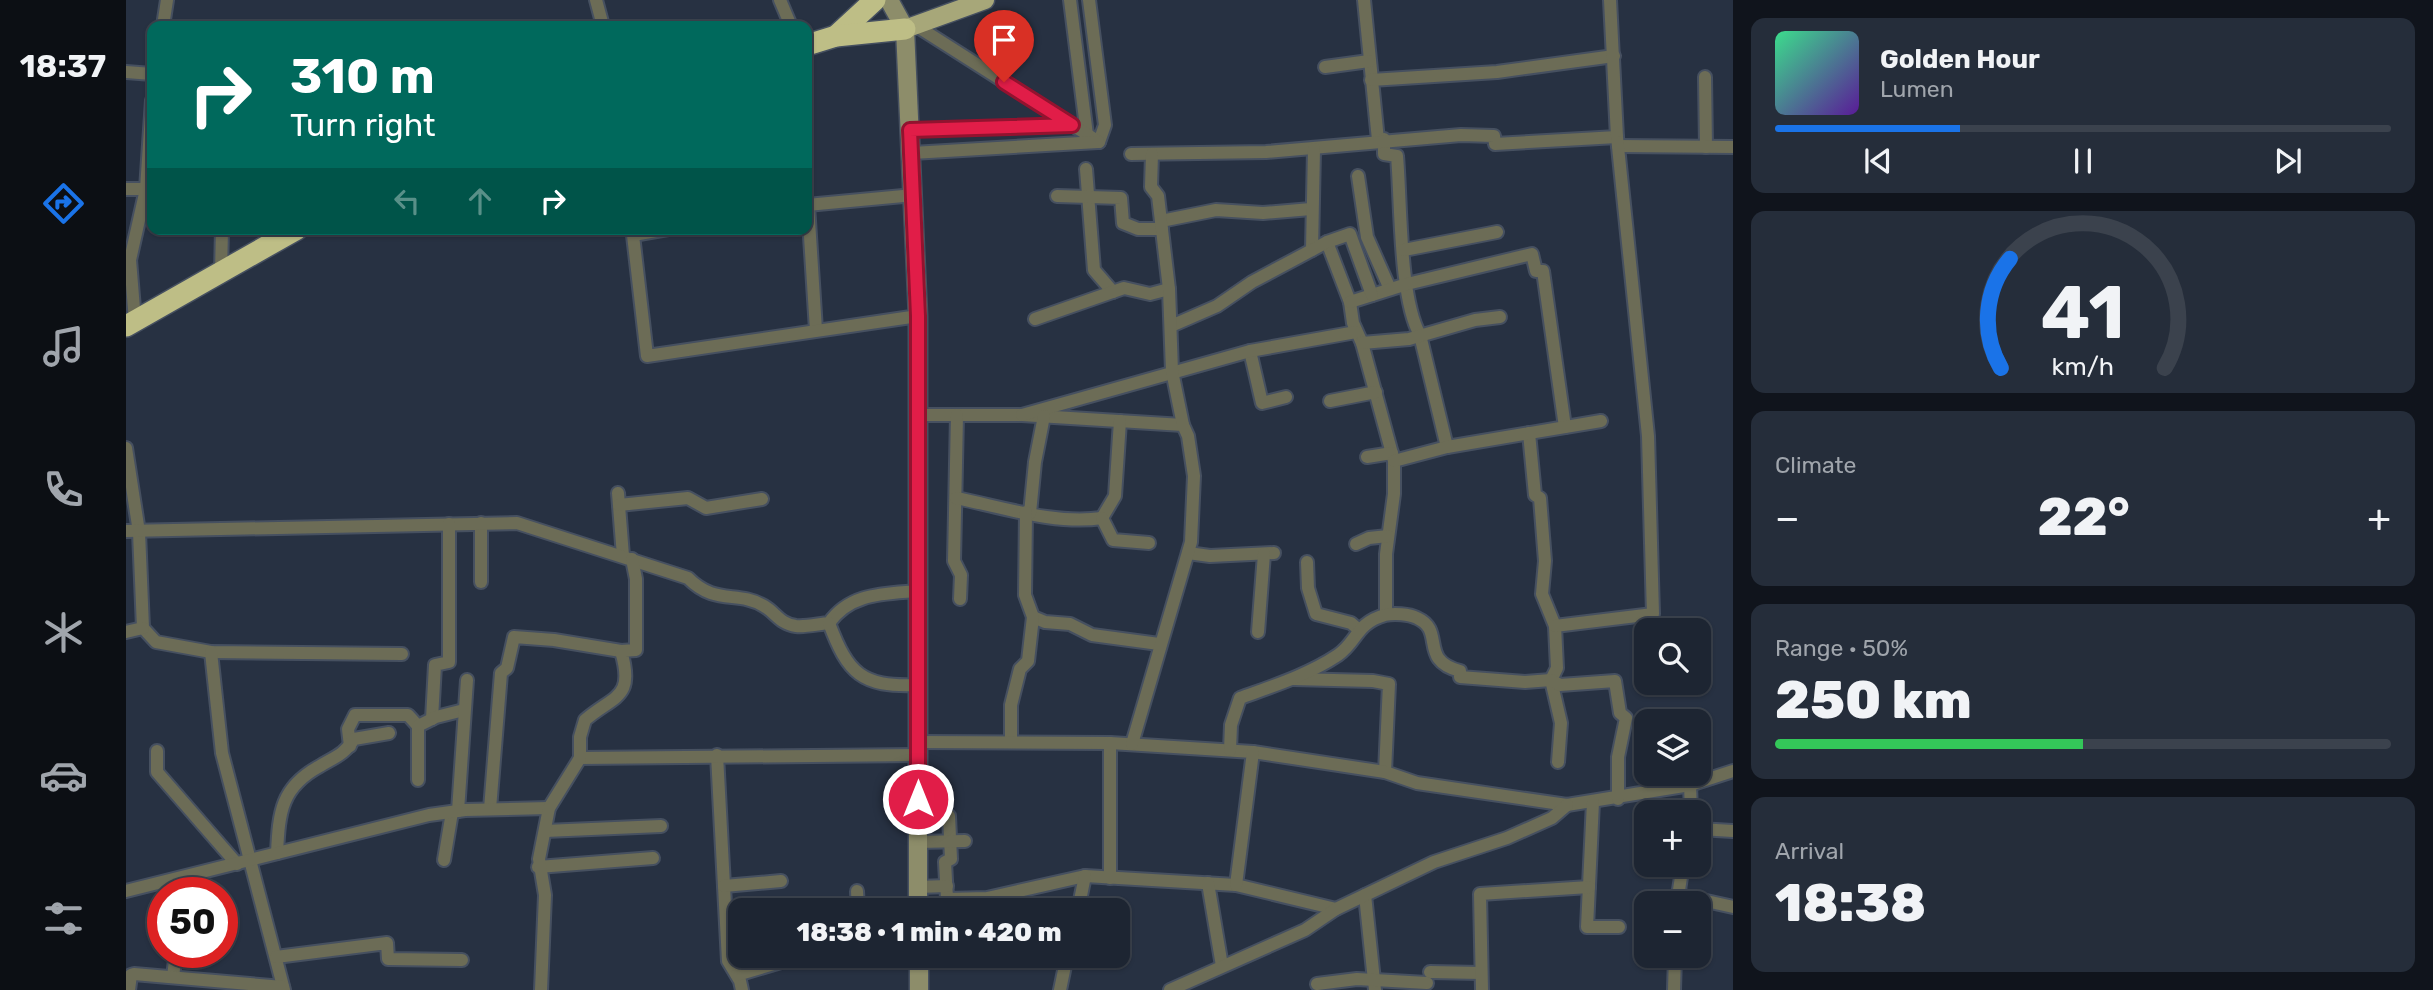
<!DOCTYPE html>
<meta charset="utf-8">
<style>
:root{--surface:#1d2532;--page:#252d3a;--text:#f1f3f6;--muted:#a0a5ac;--line:#3b424d;--accent:#1a73e8}
body{margin:0;font-family:Rubik,sans-serif;background:var(--page);color:var(--text);height:100vh;display:flex;flex-direction:column;font-size:26px;white-space:nowrap}
*{box-sizing:border-box;margin:0}
p{font-size:23px;color:var(--muted)}
.icon{flex:none;width:38px;height:38px;fill:none;stroke:currentColor;stroke-width:2;stroke-linecap:round;stroke-linejoin:round}
.map{position:relative;flex:1;overflow:hidden}
.drawer{display:flex;flex-direction:column;gap:18px;padding:18px;background:#10141c;width:700px}
.drawer>*{flex:none}
.top-card{position:absolute;left:21px;top:21px;width:665px;height:214px;border-radius:14px;box-shadow:0 2px 5px #0004,0 0 0 2px var(--line);background:#00695c;color:#fff;overflow:hidden}
.controls{position:absolute;left:1508px;top:618px;display:grid;gap:14px}
.controls a{display:grid;place-items:center;width:77px;height:77px;border-radius:14px;background:var(--surface);box-shadow:0 2px 5px #0004,0 0 0 2px var(--line);font-size:35px}
.speed{position:absolute;left:21px;top:877px;display:flex;gap:14px;font-size:35px;font-weight:700;text-align:center}
.speed>*{display:grid;place-content:center;width:91px;height:91px;border-radius:50%;background:var(--surface);box-shadow:0 2px 5px #0004,0 0 0 2px var(--line);line-height:1}
.speed .limit{border:10px solid #d22;background:#fff;color:#111}
.pin{position:absolute;display:grid;place-items:center;width:60px;height:60px;color:#fff;margin:-72px -30px;border-radius:50% 50% 50% 0;rotate:-45deg;box-shadow:0 0 7px #0007}
.pin .icon{rotate:45deg}
.me{position:absolute;width:77px;margin:-38px;rotate:0deg;stroke-linejoin:round;filter:drop-shadow(0 0 5px #0008)}
.turn{display:flex;align-items:center;gap:24px;height:147px;padding:0 28px;font-size:32px}
.turn .icon{width:91px;height:91px;stroke-width:2.5}
.turn b{display:block;font-size:49px;line-height:60px}
.lanes{display:flex;align-items:center;height:66px;padding:0 28px;background:#0003;justify-content:center;gap:35px;direction:ltr}
.lanes .off{opacity:.35}
.big{font-size:52px;font-weight:800;line-height:1.1}
.drawer .card{flex:1;display:flex;flex-direction:column;justify-content:center;gap:10px;min-width:0;padding:0 24px;border-radius:14px;background:var(--page)}
.drawer .dial{align-items:center;gap:0}
.dial svg{height:182px;overflow:visible;fill:none;stroke:var(--line);stroke-width:7;stroke-linecap:round;text-anchor:middle}
.dial text{fill:var(--text);stroke:none}
.song{display:flex;align-items:center;gap:21px}
.cover{width:84px;height:84px;border-radius:10px;background:linear-gradient(135deg,hsl(150 70% 55%),hsl(270 70% 35%))}
.played{height:7px;border-radius:4px;background:linear-gradient(90deg,var(--accent) 30%,var(--line) 30%)}
.keys{display:flex;justify-content:space-around;direction:ltr}
.heat{display:flex;justify-content:space-between;align-items:center;font-size:38px;direction:ltr}
.charge{height:10px;border-radius:5px;background:linear-gradient(90deg,#34c759 50%,var(--line) 0)}
.trip{position:absolute;left:602px;top:898px;width:402px;height:70px;border-radius:14px;background:var(--surface);box-shadow:0 2px 5px #0004,0 0 0 2px var(--line);font-weight:800;line-height:70px;text-align:center}
main{display:flex;flex:1;min-height:0}
.dock{display:flex;flex-direction:column;width:126px;justify-content:space-around;align-items:center;background:#0c0f14;color:var(--muted)}
.dock .icon{width:49px;height:49px}
.dock .on{color:var(--accent)}
.dock b{font-size:32px;color:var(--text)}
.map>svg:first-child{display:block}
.lines{fill:none;stroke-linecap:round;stroke-linejoin:round}
.street-casing{stroke:#465060;stroke-width:16}
.secondary-casing{stroke:#465060;stroke-width:21}
.primary-casing{stroke:#465060;stroke-width:21}
.highway-casing{stroke:#465060;stroke-width:24}
.street{stroke:#6c6c56;stroke-width:12}
.secondary{stroke:#8d8d6a;stroke-width:18}
.primary{stroke:#a7a779;stroke-width:18}
.highway{stroke:#bebe86;stroke-width:21}
.route-casing{stroke:#92132f;stroke-width:18}
.route{stroke:#e11d48;stroke-width:12}
</style>
<main>
<nav class="dock">
<b>18:37</b>
<svg class="icon on" aria-label="directions" viewBox="0 0 24 24"><path d="M12 3l9 9-9 9-9-9zM9 14v-3h6M13 9l2 2-2 2"/></svg>
<svg class="icon" aria-label="music" viewBox="0 0 24 24"><path d="M9 18V5l10-2v13"/><circle cx="6" cy="18" r="3"/><circle cx="16" cy="16" r="3"/></svg>
<svg class="icon" aria-label="phone" viewBox="0 0 24 24"><path d="M5 4h4l2 5-3 2q2 4 5 5l2-3 5 2v4C11 20 4 13 5 4z"/></svg>
<svg class="icon" aria-label="climate" viewBox="0 0 24 24"><path d="M12 3v18M4 7l16 10M4 17L20 7"/></svg>
<svg class="icon" aria-label="car" viewBox="0 0 24 24"><path d="M5 17H2v-5l4-1 3-4h7l3 4 3 1v5h-3M9 17h6M6 11h13"/><circle cx="7" cy="17" r="2"/><circle cx="17" cy="17" r="2"/></svg>
<svg class="icon" aria-label="filters" viewBox="0 0 24 24"><path d="M4 7h16M4 17h16"/><circle cx="9" cy="7" r="2"/><circle cx="15" cy="17" r="2"/></svg>
</nav>
<div class="map">
<svg width="1607" height="990" viewBox="0 0 1607 990">
<rect width="100%" height="100%" fill="#273142"/>
<g class="lines">
<defs>
<g id="street">
<polyline points="470,0 477,26"/>
<polyline points="654,0 665,26"/>
<polyline points="944,0 961,135"/>
<polyline points="963,0 979,125 973,142"/>
<polyline points="1238,0 1252,140"/>
<polyline points="789,25 973,142"/>
<polyline points="37,26 41,0"/>
<polyline points="1199,67 1243,61"/>
<polyline points="0,72 26,74"/>
<polyline points="1579,77 1580,147"/>
<polyline points="1245,80 1371,72 1488,56"/>
<polyline points="784,130 945,125"/>
<path d="M1258,139v15l13,2c4,45 2,142 23,179l27,112"/>
<polyline points="1492,146 1607,147"/>
<polyline points="786,153 972,142"/>
<polyline points="1005,154 1140,152 1335,135 1368,136 1369,144 1491,137"/>
<polyline points="960,169 968,270 987,292"/>
<polyline points="1232,176 1241,237 1264,289"/>
<polyline points="0,189 20,189"/>
<polyline points="931,196 995,198 997,223 1012,229 1036,229"/>
<polyline points="681,205 788,195"/>
<polyline points="682,205 690,330"/>
<polyline points="1035,221 1090,210 1137,213 1185,209"/>
<polyline points="542,229 507,235 521,356 792,316"/>
<polyline points="1201,242 1224,302 1227,323 1236,343 1268,461 1268,494 1260,554 1260,614"/>
<polyline points="1186,250 1188,149"/>
<polyline points="1278,250 1371,232"/>
<polyline points="95,273 96,229"/>
<polyline points="1224,302 1281,284 1406,254 1410,271 1417,271 1439,427"/>
<polyline points="909,319 998,288 1024,294 1043,289"/>
<polyline points="9,321 4,260 20,189 26,100"/>
<polyline points="1045,326 1091,306 1126,282 1201,242 1224,234 1246,295"/>
<polyline points="1236,343 1283,339 1349,320 1374,317"/>
<polyline points="1124,351 1136,403 1160,397"/>
<polyline points="1204,401 1250,392"/>
<polyline points="792,415 896,415 1057,425"/>
<polyline points="831,415 828,561 835,575 834,599"/>
<polyline points="896,415 1124,351 1230,332"/>
<polyline points="1403,433 1409,495 1414,498 1419,561 1416,594 1429,626 1431,668 1425,680 1435,723 1432,762"/>
<polyline points="0,448 13,532 17,628 30,642 85,652 276,654"/>
<polyline points="1241,457 1266,453"/>
<polyline points="1268,461 1321,447 1475,421"/>
<polyline points="492,493 497,556"/>
<path d="M830,498c46,9 99,27 146,20"/>
<polyline points="493,505 562,498 580,508 636,499"/>
<polyline points="904,513 909,462 918,416"/>
<polyline points="976,518 989,496 994,421"/>
<polyline points="976,518 987,540 1023,543"/>
<polyline points="355,523 355,582"/>
<path d="M0,531l391,-8 171,55c28,28 49,12 76,28 12,7 16,18 32,20 10,1 22,-2 33,-3 21,-30 54,-29 88,-32"/>
<polyline points="1230,544 1243,538 1262,536"/>
<polyline points="1062,553 1084,556 1148,553"/>
<polyline points="1181,562 1182,588 1190,614 1225,623 1232,629"/>
<polyline points="907,617 919,622 944,624 966,635 1033,644"/>
<path d="M703,623c19,51 33,64 87,62"/>
<polyline points="1429,626 1527,614 1522,436 1491,137 1484,0"/>
<polyline points="0,632 17,628"/>
<polyline points="1132,632 1138,554"/>
<polyline points="85,652 96,753 158,990"/>
<polyline points="1167,679 1247,681 1263,684 1259,772"/>
<polyline points="306,719 309,665 323,662 323,524"/>
<polyline points="885,741 885,705 894,669 902,661 907,617 899,595 900,512"/>
<polyline points="793,742 984,743 1127,752 1259,772 1291,783 1441,805 1564,785 1607,771"/>
<polyline points="1006,744 1065,542 1068,476 1062,436 1057,425 1046,371 1043,289 1032,196 1025,187 1026,154"/>
<polyline points="224,746 222,729 229,715 282,715 292,726"/>
<path d="M1104,750l1,-25 9,-27c33,-12 68,-23 98,-43 19,-13 18,-32 47,-40 9,-2 24,-1 32,3 29,13 1,42 43,53v6l65,5 26,-2 9,5 55,-4 5,32 6,5 -8,39v42"/>
<polyline points="31,751 31,772 111,864"/>
<polyline points="591,755 602,961 614,981 616,990"/>
<polyline points="454,758 792,755"/>
<polyline points="292,780 292,726 310,717 338,710"/>
<polyline points="1564,785 1565,812"/>
<polyline points="1467,802 1461,927 1493,927"/>
<polyline points="364,809 375,673 381,668 388,637 428,640 495,651"/>
<polyline points="332,811 341,680"/>
<polyline points="823,816 825,859 819,862 821,899 861,898 959,876 1110,885 1210,909"/>
<polyline points="1573,829 1607,831"/>
<polyline points="419,831 535,826"/>
<polyline points="792,842 839,841"/>
<path d="M151,853c2,-41 4,-66 43,-87 15,-9 25,-12 34,-27l35,-6"/>
<polyline points="318,860 326,812"/>
<polyline points="412,867 527,858"/>
<polyline points="984,878 984,743"/>
<polyline points="1082,883 1096,966"/>
<polyline points="1110,885 1127,752"/>
<polyline points="598,886 655,881"/>
<polyline points="792,887 821,886"/>
<polyline points="0,891 303,815 339,810 423,808"/>
<polyline points="731,891 732,910"/>
<polyline points="1239,895 1249,990"/>
<polyline points="1553,895 1607,907"/>
<polyline points="1551,903 1557,864"/>
<polyline points="952,910 959,876"/>
<polyline points="150,957 261,943 262,959 336,960"/>
<polyline points="1304,972 1355,973"/>
<polyline points="611,975 675,956"/>
<polyline points="47,977 50,952"/>
<polyline points="1191,984 1231,979 1301,983"/>
<polyline points="3,990 5,975 8,974 157,987"/>
<path d="M415,990l4,-95 -6,-36 10,-51 31,-50v-21l5,-17c29,-25 50,-21 36,-69l15,-1v-71l-4,-20"/>
<polyline points="934,990 941,956"/>
<polyline points="1044,990 1179,930 1210,909 1308,862 1381,838 1426,818 1441,805"/>
<polyline points="1356,990 1354,894 1463,887"/>
<polyline points="1548,990 1549,956"/>
</g>
<g id="secondary">
<polyline points="763,0 779,29 792,316 792,910"/>
<polyline points="793,956 793,990"/>
</g>
<polyline id="primary" points="779,29 859,0"/>
<g id="highway">
<polyline points="710,36 749,0"/>
<polyline points="681,45 710,36 779,29"/>
<polyline points="0,326 171,229"/>
</g>
</defs>
<!-- street casing -->
<use href="#street" class="street-casing"/>
<!-- secondary casing -->
<use href="#secondary" class="secondary-casing"/>
<!-- primary casing -->
<use href="#primary" class="primary-casing"/>
<!-- highway casing -->
<use href="#highway" class="highway-casing"/>
<!-- street -->
<use href="#street" class="street"/>
<!-- secondary -->
<use href="#secondary" class="secondary"/>
<!-- primary -->
<use href="#primary" class="primary"/>
<!-- highway -->
<use href="#highway" class="highway"/>
</g>
<g class="lines">
<defs>
<polyline id="route" points="792,799 792,316 784,130 946,125 878,82"/>
</defs>
<!-- route casing -->
<use href="#route" class="route-casing"/>
<!-- route -->
<use href="#route" class="route"/>
</g>
</svg>
<div class="controls">
<a><svg class="icon" aria-label="search" viewBox="0 0 24 24"><circle cx="10" cy="10" r="6"/><path d="M15 15l6 6"/></svg></a>
<a><svg class="icon" aria-label="layers" viewBox="0 0 24 24"><path d="M12 4l9 5-9 5-9-5zM3 14l9 5 9-5"/></svg></a>
<a>+</a>
<a>−</a>
</div>
<div class="speed"><div class="limit">50</div></div>
<div class="pin" style="left:878px;top:82px;background:#d93025"><svg class="icon" aria-label="arrive" viewBox="0 0 24 24"><path d="M6 21V4h12l-3 4 3 4H6"/></svg></div>
<svg class="me" style="left:792px;top:799px" viewBox="-20 -20 40 40"><circle r="17" fill="#e11d48" stroke="#fff" stroke-width="3"/><path d="M0-11L8 9 0 5-8 9z" fill="#fff"/></svg>
<div class="trip">18:38 · 1 min · 420 m</div>
<div class="top-card">
<div class="turn"><svg class="icon" aria-label="right" viewBox="0 0 24 24"><path d="M7 20v-9h11M14 6l5 5-5 5"/></svg><div><b>310 m</b>Turn right</div></div>
<div class="lanes"><svg class="icon off" aria-label="left" viewBox="0 0 24 24"><path d="M17 20v-9H6M10 6l-5 5 5 5"/></svg><svg class="icon off" aria-label="ahead" viewBox="0 0 24 24"><path d="M12 20V5M6 11l6-6 6 6"/></svg><svg class="icon" aria-label="right" viewBox="0 0 24 24"><path d="M7 20v-9h11M14 6l5 5-5 5"/></svg></div>
</div>
</div>
<section class="drawer">
<div class="card">
<div class="song"><i class="cover"></i><div><b>Golden Hour</b><p>Lumen</p></div></div>
<div class="played"></div>
<div class="keys"><svg class="icon" aria-label="previous" viewBox="0 0 24 24"><path d="M18 5L8 12l10 7zM5 5v14"/></svg><svg class="icon" aria-label="pause" viewBox="0 0 24 24"><path d="M8 5v14M16 5v14"/></svg><svg class="icon" aria-label="next" viewBox="0 0 24 24"><path d="M6 5l10 7-10 7zM19 5v14"/></svg></div>
</div>
<div class="card dial"><svg viewBox="0 0 100 80">
<path d="M14 69A42 42 0 1 1 86 69"/>
<path d="M14 69A42 42 0 0 1 18 21" stroke="#1a73e8"/>
<text x="50" y="56" font-size="32" font-weight="700">41</text>
<text x="50" y="72" font-size="11">km/h</text>
</svg></div>
<div class="card"><p>Climate</p>
<div class="heat"><a>−</a><b class="big">22°</b><a>+</a></div>
</div>
<div class="card"><p>Range · 50%</p><b class="big">250 km</b><div class="charge"></div></div>
<div class="card"><p>Arrival</p><b class="big">18:38</b></div>
</section>
</main>
